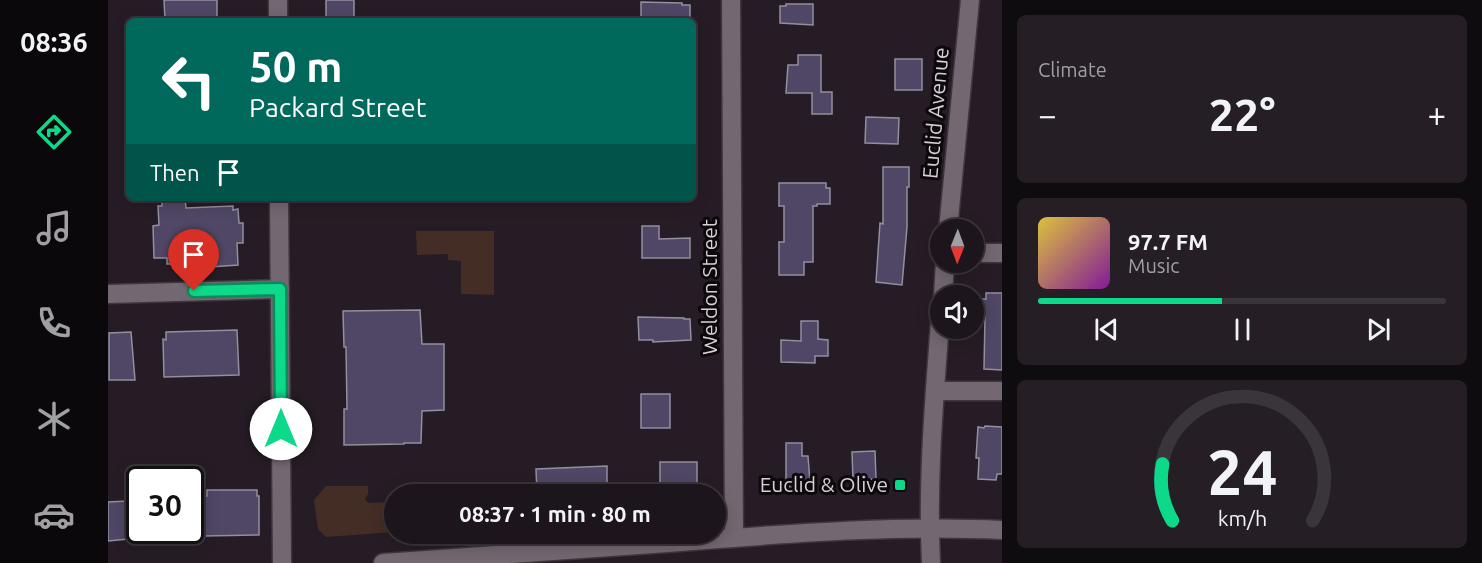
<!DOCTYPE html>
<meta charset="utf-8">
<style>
:root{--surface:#1c151c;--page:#251e25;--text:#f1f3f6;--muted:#a09fa3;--line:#3a343b;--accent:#0dd98a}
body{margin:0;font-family:Ubuntu,sans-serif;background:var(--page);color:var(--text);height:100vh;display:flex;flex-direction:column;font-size:22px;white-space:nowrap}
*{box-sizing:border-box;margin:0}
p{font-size:20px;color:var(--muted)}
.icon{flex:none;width:33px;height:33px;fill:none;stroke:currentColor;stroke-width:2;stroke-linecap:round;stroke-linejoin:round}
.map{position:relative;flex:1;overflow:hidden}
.details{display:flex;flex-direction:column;gap:15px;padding:15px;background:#0f0c0f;width:480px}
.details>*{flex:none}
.hud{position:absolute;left:18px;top:18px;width:570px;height:183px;border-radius:9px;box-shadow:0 3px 15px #0003,0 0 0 2px var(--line);background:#00695c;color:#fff;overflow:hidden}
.needle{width:39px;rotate:181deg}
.tools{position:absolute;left:822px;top:219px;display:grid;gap:12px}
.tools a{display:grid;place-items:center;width:54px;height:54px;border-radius:50%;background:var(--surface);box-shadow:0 3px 15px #0003,0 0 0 2px var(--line);font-size:30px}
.speed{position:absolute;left:18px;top:466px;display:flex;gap:12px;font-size:30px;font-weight:700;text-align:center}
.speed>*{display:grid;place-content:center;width:78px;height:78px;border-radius:50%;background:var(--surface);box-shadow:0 3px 15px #0003,0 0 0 2px var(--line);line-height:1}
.speed .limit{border:3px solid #111;border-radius:9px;background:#fff;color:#111}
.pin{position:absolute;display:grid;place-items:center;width:51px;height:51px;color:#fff;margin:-62px -26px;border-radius:50% 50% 50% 0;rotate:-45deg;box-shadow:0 0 6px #0007}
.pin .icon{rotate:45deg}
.me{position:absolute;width:66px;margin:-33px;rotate:0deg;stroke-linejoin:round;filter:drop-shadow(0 0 4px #0008)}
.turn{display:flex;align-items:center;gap:21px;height:126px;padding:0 24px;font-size:27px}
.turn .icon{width:78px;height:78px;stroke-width:2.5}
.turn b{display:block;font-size:42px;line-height:51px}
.then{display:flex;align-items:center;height:57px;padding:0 24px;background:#0003;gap:12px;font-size:22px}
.big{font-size:45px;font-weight:700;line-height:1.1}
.details .card{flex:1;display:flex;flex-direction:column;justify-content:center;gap:9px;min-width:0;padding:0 21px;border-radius:9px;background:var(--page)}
.details .dial{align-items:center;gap:0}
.dial svg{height:156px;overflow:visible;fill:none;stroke:var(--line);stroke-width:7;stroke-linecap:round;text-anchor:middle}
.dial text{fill:var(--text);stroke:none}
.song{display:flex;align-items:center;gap:18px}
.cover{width:72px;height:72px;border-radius:9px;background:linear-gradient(135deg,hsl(50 70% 55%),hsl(290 70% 35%))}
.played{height:6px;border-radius:3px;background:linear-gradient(90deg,var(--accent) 45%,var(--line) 45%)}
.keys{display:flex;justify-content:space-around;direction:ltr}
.heat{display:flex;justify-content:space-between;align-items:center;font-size:33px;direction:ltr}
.trip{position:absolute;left:276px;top:484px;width:342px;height:60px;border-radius:30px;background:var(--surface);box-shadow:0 3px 15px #0003,0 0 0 2px var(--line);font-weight:700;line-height:60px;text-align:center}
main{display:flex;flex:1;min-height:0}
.menu{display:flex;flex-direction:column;width:108px;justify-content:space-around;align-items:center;background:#0b080b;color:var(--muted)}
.menu .icon{width:42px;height:42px}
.menu .active{color:var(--accent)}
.menu b{font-size:27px;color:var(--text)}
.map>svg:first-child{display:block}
.green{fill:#442d25}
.building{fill:#4f4765;stroke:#928f9e;stroke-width:1.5}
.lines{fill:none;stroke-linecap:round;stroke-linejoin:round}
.minor-casing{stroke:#3f363e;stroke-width:21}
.minor{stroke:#736771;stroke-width:18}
.route-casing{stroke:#088d5a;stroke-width:15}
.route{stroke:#0dd98a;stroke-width:10}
.poi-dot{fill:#0dd98a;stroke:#0c080c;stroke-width:2}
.labels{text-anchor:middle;stroke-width:6;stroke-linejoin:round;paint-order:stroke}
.street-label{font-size:21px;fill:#d6cfd5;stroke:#0c080c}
.poi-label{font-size:21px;fill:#d6cfd5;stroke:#0c080c;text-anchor:end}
</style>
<main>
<nav class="menu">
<b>08:36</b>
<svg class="icon active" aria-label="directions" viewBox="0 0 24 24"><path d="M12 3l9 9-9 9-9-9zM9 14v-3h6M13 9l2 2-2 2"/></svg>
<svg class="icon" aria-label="music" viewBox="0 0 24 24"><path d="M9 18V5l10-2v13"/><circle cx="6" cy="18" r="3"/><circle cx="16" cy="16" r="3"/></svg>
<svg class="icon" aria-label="phone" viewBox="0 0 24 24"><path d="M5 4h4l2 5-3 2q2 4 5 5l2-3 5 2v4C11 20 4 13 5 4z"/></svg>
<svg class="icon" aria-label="climate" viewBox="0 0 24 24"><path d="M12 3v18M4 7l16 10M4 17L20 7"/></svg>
<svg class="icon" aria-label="car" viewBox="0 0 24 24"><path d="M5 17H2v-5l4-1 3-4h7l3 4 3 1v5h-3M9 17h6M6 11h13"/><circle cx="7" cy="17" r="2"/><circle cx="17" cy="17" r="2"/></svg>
</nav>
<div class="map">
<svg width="894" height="563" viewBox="0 0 894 563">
<rect width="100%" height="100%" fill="#261c25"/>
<!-- green -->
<g class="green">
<polygon points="308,231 386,231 386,295 353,294 353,261 340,260 340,254 309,255"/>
<polygon points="218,486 260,486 260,494 257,499 260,503 286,502 286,532 218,537 210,529 206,500"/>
</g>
<!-- building -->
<g class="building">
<polygon points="56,0 109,0 109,18 57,19"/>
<rect x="218" y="0" width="28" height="21"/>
<polygon points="533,2 574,3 574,5 582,5 582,21 533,21"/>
<polygon points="678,4 705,4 705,25 672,23 672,6 678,6"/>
<polygon points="690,55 713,55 713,92 724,92 724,114 704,114 704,93 678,93 680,65 690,65"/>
<rect x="787" y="59" width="27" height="31"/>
<polygon points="758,117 791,118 790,144 757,143"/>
<polygon points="775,167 801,167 801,187 799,187 799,227 794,285 768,282 772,223 775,224"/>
<polygon points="671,183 718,183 718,188 722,188 722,204 709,204 709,206 705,206 705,262 696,262 696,275 671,275 671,242 676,242 676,206 671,206"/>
<polygon points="54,198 77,198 78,208 125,206 125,210 130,209 131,223 135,223 135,243 129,243 130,265 102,267 102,263 59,264 59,258 46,258 45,226 51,225 50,206 54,206"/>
<polygon points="534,226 551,226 551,239 582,238 582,258 534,258"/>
<polygon points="878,293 894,293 894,370 876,369 877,317 871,317 871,299 878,299"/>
<polygon points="312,310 314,344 336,344 336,410 314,411 313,443 296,443 296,444 236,445 236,409 239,409 238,347 236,347 235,311"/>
<polygon points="530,317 576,318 576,319 582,319 583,340 545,342 545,340 531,340"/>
<polygon points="693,321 710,321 710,339 720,340 720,356 707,356 707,363 673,362 673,340 693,341"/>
<polygon points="129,330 131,375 56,377 55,339 58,340 58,332"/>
<polygon points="23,332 27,380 1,380 1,333"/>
<rect x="533" y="394" width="29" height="34"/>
<polygon points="877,426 894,427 894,474 889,474 888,480 870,479 871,458 868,458 870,427 876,428"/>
<polygon points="678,443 694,443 694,456 700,456 702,482 699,482 699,487 682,488 681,483 678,483"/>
<polygon points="767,451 768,479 745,480 744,452"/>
<polygon points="552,462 589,462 589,484 575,484 575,491 552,491"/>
<polygon points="499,466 499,495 432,495 432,494 429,494 428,469"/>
<polygon points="99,490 149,490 149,496 151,496 151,535 97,536 97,496 99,496"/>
<polygon points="19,501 22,537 20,537 20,539 0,541 0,502"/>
</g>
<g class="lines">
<defs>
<g id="minor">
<polyline points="170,0 170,21"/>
<polyline points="623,0 626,538"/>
<polyline points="171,198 174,563"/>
<polyline points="840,230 862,0"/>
<polyline points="866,253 894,253"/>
<polyline points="0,294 172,289"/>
<polyline points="835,296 837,262"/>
<polyline points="827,391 894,391"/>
<path d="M275,563c104,-7 207,-14 310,-22 102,-8 206,-16 309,-11"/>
<path d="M823,563c-4,-80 3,-161 9,-241"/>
</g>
</defs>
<!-- minor casing -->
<use href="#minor" class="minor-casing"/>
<!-- minor -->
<use href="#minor" class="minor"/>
</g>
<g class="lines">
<defs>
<polyline id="route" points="86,291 172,289 173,429"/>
</defs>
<!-- route casing -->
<use href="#route" class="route-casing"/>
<!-- route -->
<use href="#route" class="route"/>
</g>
<!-- markers -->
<rect class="poi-dot" x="786" y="479" width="12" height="12" rx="3"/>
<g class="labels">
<!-- street labels -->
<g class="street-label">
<text transform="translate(828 113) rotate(-85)" y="7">Euclid Avenue</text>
<text transform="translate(602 287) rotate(-90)" y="7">Weldon Street</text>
</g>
<!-- poi labels -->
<g class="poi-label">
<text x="780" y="492">Euclid &amp; Olive</text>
</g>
</g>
</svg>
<div class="tools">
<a><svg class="needle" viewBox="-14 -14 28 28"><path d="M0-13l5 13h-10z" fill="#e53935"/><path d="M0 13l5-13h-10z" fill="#a09fa3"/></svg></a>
<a><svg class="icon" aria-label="sound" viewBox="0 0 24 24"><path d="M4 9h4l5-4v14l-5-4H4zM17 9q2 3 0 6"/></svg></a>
</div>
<div class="speed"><div class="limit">30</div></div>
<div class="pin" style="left:86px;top:291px;background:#d93025"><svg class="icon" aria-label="arrive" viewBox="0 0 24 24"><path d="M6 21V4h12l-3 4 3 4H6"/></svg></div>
<svg class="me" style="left:173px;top:429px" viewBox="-20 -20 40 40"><circle r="19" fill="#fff"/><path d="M0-13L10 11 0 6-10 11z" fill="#0dd98a"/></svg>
<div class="trip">08:37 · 1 min · 80 m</div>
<div class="hud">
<div class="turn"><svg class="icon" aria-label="left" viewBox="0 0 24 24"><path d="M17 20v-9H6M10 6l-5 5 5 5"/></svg><div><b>50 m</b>Packard Street</div></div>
<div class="then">Then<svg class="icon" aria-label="arrive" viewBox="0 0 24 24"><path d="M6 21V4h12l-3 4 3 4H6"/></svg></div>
</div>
</div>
<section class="details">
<div class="card"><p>Climate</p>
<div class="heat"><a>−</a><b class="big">22°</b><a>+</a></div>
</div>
<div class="card">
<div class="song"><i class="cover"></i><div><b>97.7 FM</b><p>Music</p></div></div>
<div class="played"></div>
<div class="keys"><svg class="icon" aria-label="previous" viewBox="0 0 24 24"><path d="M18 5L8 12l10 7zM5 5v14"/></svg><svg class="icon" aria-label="pause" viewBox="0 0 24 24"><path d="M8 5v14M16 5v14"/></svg><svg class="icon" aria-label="next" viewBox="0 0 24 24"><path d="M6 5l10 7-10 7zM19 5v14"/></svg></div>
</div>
<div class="card dial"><svg viewBox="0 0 100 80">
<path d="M14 69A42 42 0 1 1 86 69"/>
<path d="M14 69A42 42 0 0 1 9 40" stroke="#0dd98a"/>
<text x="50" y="56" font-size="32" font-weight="700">24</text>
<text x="50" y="72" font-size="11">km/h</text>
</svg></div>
</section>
</main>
